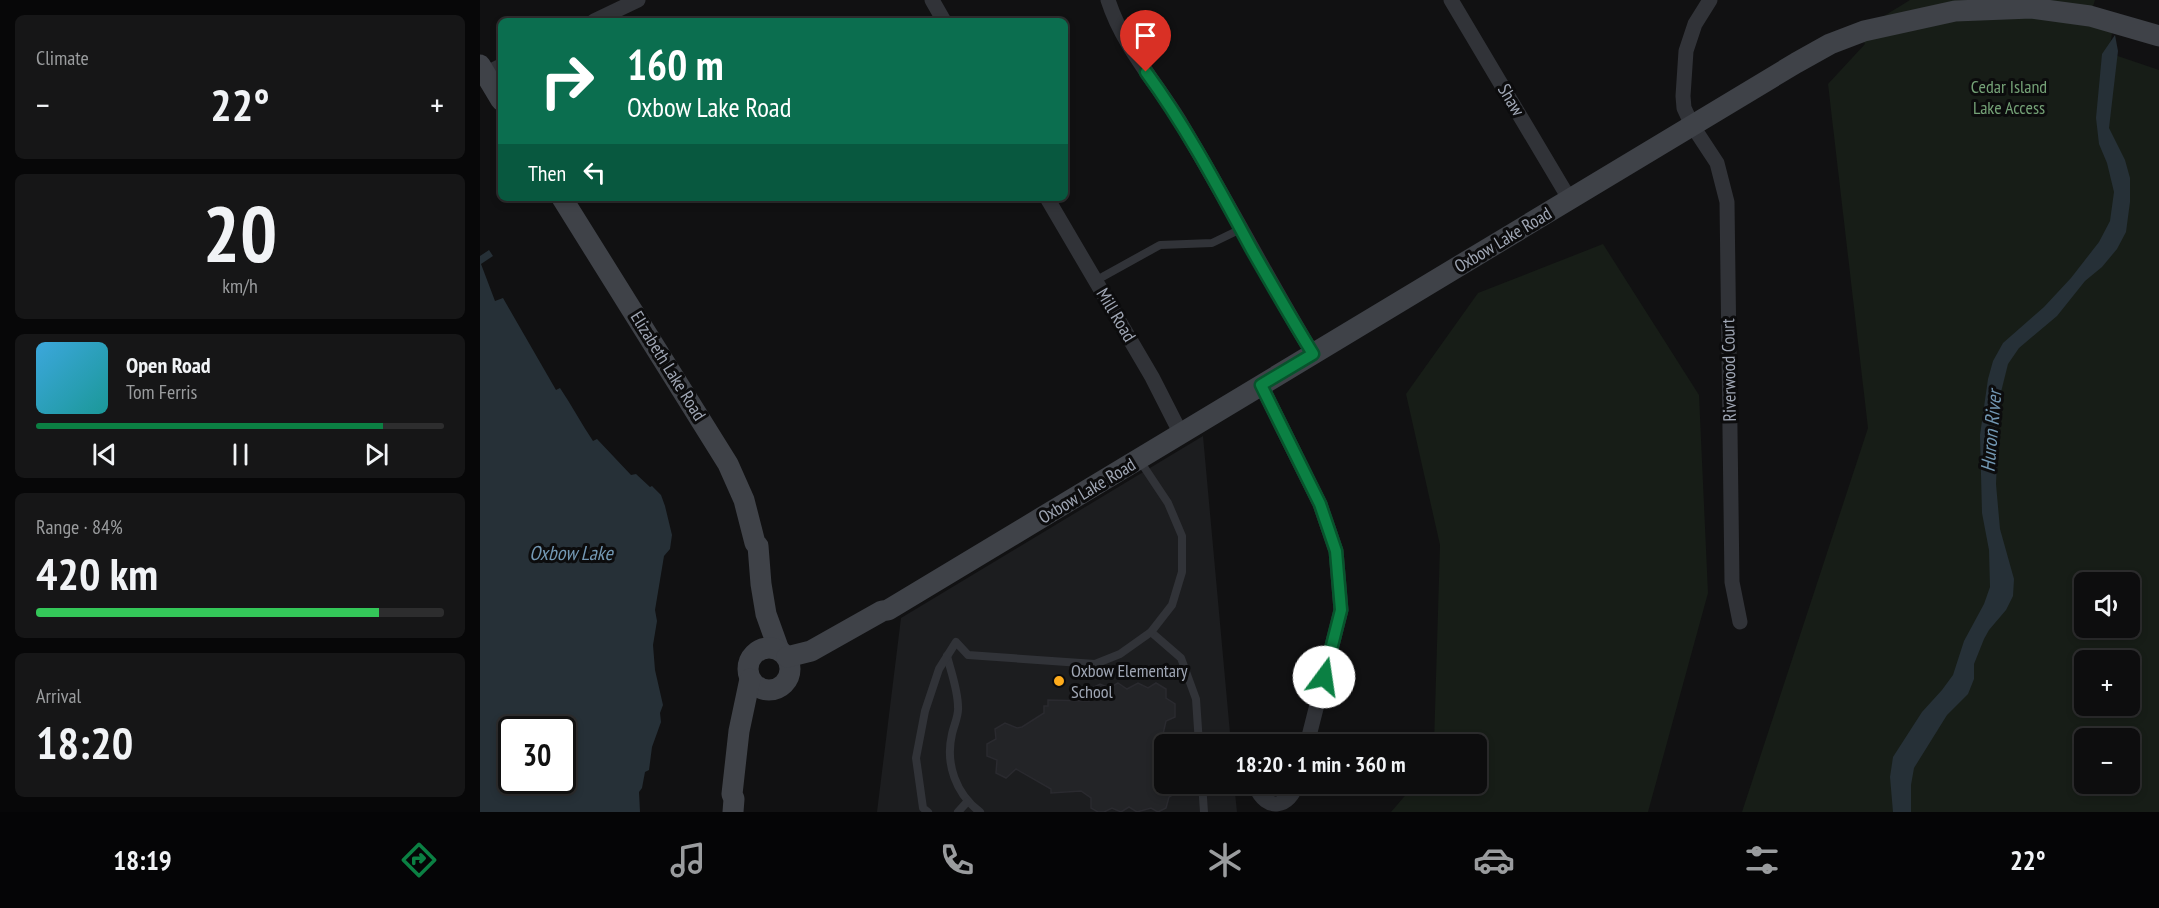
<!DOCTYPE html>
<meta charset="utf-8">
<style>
:root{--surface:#0d0d0e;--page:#161617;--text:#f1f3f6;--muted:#9a9c9e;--line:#2d2d2e;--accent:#0b8043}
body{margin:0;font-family:"PT Sans Narrow",sans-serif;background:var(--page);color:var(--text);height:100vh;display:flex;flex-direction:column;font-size:22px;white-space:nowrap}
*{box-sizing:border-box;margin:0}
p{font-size:20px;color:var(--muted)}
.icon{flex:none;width:33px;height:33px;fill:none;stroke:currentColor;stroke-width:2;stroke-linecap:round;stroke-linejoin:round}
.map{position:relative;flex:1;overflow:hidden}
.drawer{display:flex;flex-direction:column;gap:15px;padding:15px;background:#070708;width:480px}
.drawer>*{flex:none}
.top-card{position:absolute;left:18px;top:18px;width:570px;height:183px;border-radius:9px;box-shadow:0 3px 9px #0003,0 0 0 2px var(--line);background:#0b6e4f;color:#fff;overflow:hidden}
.fabs{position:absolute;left:1594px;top:572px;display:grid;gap:12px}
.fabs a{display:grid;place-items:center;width:66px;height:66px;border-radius:9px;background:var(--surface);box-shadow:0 3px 9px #0003,0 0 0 2px var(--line);font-size:30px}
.speed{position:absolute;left:18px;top:716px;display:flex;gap:12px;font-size:30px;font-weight:700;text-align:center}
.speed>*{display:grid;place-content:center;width:78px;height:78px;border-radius:50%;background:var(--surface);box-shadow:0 3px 9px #0003,0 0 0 2px var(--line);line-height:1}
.speed .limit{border:3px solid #111;border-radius:9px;background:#fff;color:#111}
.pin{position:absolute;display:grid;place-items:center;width:51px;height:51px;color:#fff;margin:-62px -26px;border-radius:50% 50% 50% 0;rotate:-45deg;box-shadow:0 0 6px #0007}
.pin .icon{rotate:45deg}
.me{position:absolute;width:66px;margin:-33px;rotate:14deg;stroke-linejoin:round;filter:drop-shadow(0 0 4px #0008)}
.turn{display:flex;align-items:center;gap:21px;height:126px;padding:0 30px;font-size:27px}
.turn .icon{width:78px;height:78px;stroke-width:2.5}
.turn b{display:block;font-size:42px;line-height:51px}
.then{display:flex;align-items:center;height:57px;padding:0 30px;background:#0003;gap:12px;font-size:22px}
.big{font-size:45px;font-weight:700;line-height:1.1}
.drawer .card{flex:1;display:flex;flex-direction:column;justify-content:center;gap:9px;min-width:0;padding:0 21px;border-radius:9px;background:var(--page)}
.drawer .dial{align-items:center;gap:0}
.dial b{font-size:78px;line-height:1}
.song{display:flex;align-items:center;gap:18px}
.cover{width:72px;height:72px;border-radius:9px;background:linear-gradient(135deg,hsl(200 70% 55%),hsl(180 70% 35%))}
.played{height:6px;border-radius:3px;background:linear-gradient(90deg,var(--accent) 85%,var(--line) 85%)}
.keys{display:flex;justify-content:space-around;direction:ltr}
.heat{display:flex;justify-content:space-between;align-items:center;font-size:33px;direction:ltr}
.charge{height:9px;border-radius:4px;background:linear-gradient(90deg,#34c759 84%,var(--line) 0)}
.trip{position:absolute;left:674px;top:734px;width:333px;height:60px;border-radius:9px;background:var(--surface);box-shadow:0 3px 9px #0003,0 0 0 2px var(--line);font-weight:700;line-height:60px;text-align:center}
.tab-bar{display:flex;height:96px;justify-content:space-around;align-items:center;background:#050506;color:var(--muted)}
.tab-bar .icon{width:42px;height:42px}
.tab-bar .active{color:var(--accent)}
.tab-bar b{font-size:27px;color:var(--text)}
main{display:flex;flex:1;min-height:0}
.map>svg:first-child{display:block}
.built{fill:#1c1d1f}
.green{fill:#171d17;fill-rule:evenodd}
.water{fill:#263037;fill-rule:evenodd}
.building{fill:#232427;stroke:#2a2a2f;stroke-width:1.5}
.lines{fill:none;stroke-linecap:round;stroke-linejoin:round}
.lane{stroke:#313338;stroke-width:8}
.street{stroke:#313338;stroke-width:15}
.secondary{stroke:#3f4248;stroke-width:21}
.route-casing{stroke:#07532c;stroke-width:15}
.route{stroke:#0b8043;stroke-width:10}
.poi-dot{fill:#ffac1c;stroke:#0c0c0d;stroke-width:2}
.labels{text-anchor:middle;stroke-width:6;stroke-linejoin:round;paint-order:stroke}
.park-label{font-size:18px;fill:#75a277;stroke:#0c0c0d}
.street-label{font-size:18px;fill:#a0a7b5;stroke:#0c0c0d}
.poi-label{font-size:18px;fill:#a0a7b5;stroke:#0c0c0d;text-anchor:start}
.water-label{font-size:20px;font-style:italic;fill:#7398b4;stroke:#0c0c0d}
</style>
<main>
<section class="drawer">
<div class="card"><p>Climate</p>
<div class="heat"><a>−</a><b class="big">22°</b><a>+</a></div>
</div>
<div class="card dial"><b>20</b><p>km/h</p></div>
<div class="card">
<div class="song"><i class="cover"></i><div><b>Open Road</b><p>Tom Ferris</p></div></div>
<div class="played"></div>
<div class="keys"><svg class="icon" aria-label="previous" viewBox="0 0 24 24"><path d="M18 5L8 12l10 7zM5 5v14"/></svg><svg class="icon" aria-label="pause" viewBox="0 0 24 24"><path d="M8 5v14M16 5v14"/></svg><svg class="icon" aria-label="next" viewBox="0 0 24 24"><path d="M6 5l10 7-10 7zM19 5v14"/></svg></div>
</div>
<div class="card"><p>Range · 84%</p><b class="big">420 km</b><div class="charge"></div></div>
<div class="card"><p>Arrival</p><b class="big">18:20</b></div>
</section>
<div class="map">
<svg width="1679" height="812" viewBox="0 0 1679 812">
<rect width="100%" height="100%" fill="#111112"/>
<!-- built -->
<polygon class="built" points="723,436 751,744 684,744 684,783 754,783 757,812 397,812 421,618"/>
<!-- green -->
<g class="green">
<path d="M1430,0h185l-4,13 23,7 -5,33 50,17v742h-417l126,-384 -40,-344 37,-40 -7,-12zM1605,582h45v45h-45zM1605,660h45v45h-45zM1605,738h45v45h-45z"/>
<polygon points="1123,244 1219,395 1228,593 1168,812 911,812 936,783 996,783 996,744 954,744 960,545 926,394 998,293"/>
</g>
<!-- water -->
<g class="water">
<polygon points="1635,35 1638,51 1629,128 1645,160 1650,178 1650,202 1646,232 1637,249 1622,267 1605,281 1577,316 1539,348 1528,364 1517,408 1515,434 1517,461 1516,484 1520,529 1534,579 1533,596 1526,610 1509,630 1504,639 1494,664 1494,679 1488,694 1467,715 1434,768 1431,785 1431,812 1413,812 1410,777 1413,757 1442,712 1462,690 1473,675 1484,641 1504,604 1510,587 1509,550 1502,513 1500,435 1508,379 1513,361 1523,343 1564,307 1591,278 1619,242 1630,221 1634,192 1627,163 1619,144 1616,118 1622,54"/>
<path d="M9,250l4,6 -12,8 14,37 8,-3 53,92 4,-2c12,18 21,35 33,53l4,-2 34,36 5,-1 14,13 2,-1 9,9 4,11 7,29 -2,14 -6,7 -9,54 2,11 -4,24 2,25 8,35 -3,8 1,9 -9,25 -3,23 -4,2 -3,16 -3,4 1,20h-160v-556zM32,729h50v51h-50z"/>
</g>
<!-- building -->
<polygon class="building" points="638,683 647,689 658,683 668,688 676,683 686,689 686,698 695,704 695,717 686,721 683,734 699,744 684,744 684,783 697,783 697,792 689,797 686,808 678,812 671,808 657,812 649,807 641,812 632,808 624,812 618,812 611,808 611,798 601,791 571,793 571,789 536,769 526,778 516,773 517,760 507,756 507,744 516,739 515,729 525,723 537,728 542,727 564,713 564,706 568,706 568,700 609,701 608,690 620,684 629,688"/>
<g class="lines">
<!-- lane -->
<g class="lane">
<polyline points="615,281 680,245 732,243 761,229"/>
<polyline points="671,632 701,658 716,699 719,744"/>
<path d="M467,656c4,16 11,34 11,51 1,8 -4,18 -6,27 -7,30 4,60 28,78"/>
<polyline points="722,783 724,812"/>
<polyline points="448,812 443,808 436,758 445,711 459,669 476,642 488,655 615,664 640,654 671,632 692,605 702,572 702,536 688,503 660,461"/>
<polyline points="478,812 487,802"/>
</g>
<!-- street -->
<g class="street">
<polyline points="452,0 464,21"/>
<path d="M628,0c15,47 49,83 74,125 45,75 85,153 131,229"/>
<polyline points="971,0 1090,200"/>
<polyline points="1230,0 1215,24 1206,51 1203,96 1204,108 1212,125 1237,163 1247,202 1252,582 1260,622"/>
<polyline points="114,21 158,0"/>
<polyline points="5,74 21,66"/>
<polyline points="567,198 672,377 701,434"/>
<polyline points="781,385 840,504 856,551 861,610 827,744"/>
<path d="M777,783l-1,4c10,25 34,21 41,-4"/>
</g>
<!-- secondary -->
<g class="secondary">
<polyline points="0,65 21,100"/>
<polyline points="82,198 248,464 264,500 275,543 278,546 281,584 286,614 299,650"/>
<circle cx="289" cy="669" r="21"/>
<polyline points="307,657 331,651 402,611 408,610 1316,63 1350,44 1384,31 1475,11 1551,8 1610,16 1679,36"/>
<polyline points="253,812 254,799 252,794 259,731 270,679"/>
</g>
</g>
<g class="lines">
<defs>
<path id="route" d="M666,72c41,56 73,117 106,178 20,35 40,70 61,104l-52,31 59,119 16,47 5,59 -17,67"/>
</defs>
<!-- route casing -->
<use href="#route" class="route-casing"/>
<!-- route -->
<use href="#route" class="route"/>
</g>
<!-- markers -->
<circle class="poi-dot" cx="579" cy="681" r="6"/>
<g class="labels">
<!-- park labels -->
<g class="park-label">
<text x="1529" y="93">Cedar Island<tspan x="1529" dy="21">Lake Access</tspan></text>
</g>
<!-- street labels -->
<g class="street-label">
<text transform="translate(1031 100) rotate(59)" y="6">Shaw</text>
<text transform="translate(1023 240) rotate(-31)" y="6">Oxbow Lake Road</text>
<text transform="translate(636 315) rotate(59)" y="6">Mill Road</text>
<text transform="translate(188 366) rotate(58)" y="6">Elizabeth Lake Road</text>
<text transform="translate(1249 370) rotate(-91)" y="6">Riverwood Court</text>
<text transform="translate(607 491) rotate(-31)" y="6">Oxbow Lake Road</text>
</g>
<!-- poi labels -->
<g class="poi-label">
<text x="591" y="677">Oxbow Elementary<tspan x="591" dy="21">School</tspan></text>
</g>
<!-- water labels -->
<g class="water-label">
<text transform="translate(1511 431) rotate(-85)" y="7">Huron River</text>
<text x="91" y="560">Oxbow Lake</text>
</g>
</g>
</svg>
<div class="fabs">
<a><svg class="icon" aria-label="sound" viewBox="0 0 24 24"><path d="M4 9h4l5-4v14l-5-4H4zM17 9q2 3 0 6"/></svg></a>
<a>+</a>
<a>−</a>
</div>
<div class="speed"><div class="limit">30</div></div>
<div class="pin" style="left:666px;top:72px;background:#d93025"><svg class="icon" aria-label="arrive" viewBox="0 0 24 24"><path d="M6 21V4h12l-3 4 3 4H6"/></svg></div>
<svg class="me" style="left:844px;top:677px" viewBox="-20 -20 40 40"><circle r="19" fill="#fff"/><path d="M0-13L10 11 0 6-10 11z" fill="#0b8043"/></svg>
<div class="trip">18:20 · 1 min · 360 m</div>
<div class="top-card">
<div class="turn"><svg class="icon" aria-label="right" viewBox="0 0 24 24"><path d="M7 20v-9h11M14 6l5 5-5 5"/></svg><div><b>160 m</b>Oxbow Lake Road</div></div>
<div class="then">Then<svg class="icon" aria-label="left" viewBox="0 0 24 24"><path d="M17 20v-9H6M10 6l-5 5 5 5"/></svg></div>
</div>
</div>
</main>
<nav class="tab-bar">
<b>18:19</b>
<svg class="icon active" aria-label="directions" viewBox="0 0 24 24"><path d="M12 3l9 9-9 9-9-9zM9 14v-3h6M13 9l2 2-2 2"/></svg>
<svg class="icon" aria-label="music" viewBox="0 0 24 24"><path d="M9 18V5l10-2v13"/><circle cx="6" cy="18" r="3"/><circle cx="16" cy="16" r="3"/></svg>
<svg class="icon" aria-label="phone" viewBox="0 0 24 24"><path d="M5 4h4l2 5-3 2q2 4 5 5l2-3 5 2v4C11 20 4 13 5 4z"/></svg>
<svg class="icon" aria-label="climate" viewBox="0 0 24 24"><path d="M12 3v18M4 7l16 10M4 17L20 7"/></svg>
<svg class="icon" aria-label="car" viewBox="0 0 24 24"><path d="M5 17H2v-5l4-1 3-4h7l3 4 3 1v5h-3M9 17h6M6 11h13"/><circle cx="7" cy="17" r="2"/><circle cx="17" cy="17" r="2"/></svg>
<svg class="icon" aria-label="filters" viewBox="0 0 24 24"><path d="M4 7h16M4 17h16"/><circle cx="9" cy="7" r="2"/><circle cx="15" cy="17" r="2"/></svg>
<b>22°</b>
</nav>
